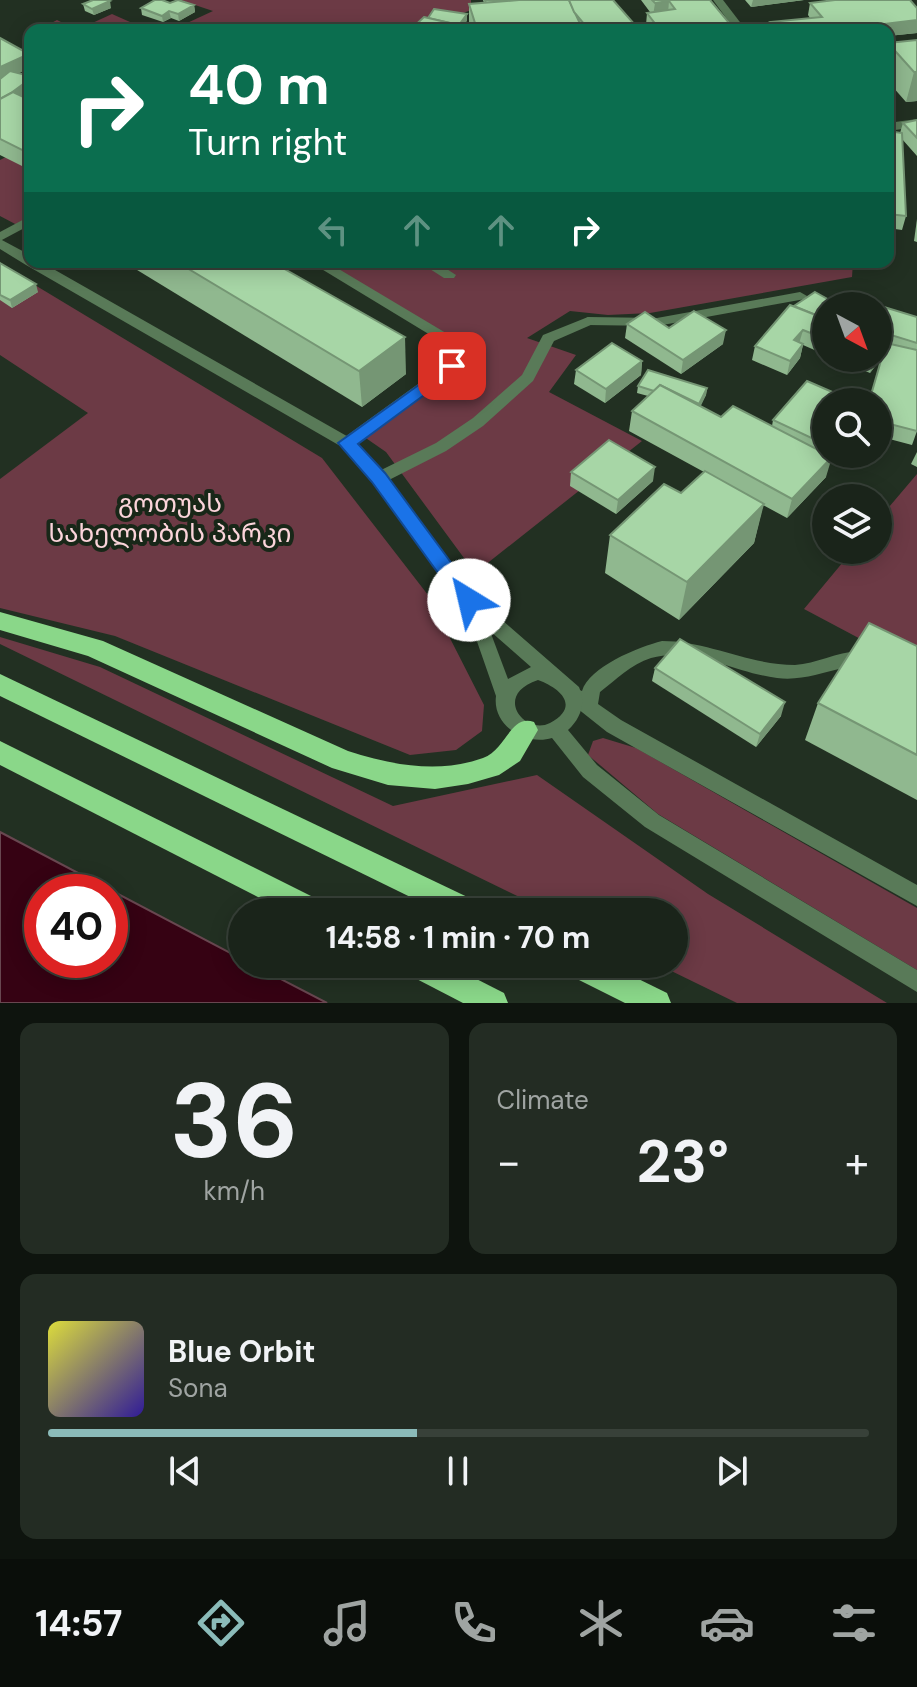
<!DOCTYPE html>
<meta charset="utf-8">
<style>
:root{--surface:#1a241a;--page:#232c23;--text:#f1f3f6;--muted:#9fa4a2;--line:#384139;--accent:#8bbbb9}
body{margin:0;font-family:"DM Sans","Noto Sans Georgian",sans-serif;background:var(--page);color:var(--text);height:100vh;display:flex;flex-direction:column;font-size:30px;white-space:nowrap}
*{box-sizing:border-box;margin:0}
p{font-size:26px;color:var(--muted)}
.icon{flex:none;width:44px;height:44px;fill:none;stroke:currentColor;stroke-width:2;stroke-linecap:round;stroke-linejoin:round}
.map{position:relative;height:1003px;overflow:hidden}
.panel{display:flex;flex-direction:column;gap:20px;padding:20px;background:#0e140e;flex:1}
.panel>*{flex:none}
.hud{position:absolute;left:24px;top:24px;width:870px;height:244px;border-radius:16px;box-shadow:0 4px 20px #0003,0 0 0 2px var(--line);background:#0b6e4f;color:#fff;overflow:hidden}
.needle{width:52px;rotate:139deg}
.fabs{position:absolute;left:812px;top:292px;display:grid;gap:16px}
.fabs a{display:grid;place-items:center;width:80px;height:80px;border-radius:50%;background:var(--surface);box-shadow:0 4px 20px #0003,0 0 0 2px var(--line);font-size:40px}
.speed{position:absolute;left:24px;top:874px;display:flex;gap:16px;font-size:40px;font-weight:700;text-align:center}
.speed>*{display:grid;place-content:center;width:104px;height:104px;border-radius:50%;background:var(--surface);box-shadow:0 4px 20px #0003,0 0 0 2px var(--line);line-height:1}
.speed .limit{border:12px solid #d22;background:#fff;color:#111}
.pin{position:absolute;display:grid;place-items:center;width:68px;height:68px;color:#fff;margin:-34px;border-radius:16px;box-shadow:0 4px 12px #0006}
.me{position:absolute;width:88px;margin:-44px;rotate:324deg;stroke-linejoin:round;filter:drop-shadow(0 0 6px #0008)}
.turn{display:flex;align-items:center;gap:28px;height:168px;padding:0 32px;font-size:36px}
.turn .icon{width:104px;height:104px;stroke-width:2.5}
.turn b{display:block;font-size:56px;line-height:68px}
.lanes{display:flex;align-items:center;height:76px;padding:0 32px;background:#0003;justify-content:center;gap:40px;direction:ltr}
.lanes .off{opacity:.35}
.big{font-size:60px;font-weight:700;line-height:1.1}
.panel .tile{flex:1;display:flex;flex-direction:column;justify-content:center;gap:12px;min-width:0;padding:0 28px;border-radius:16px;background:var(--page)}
.panel .dial{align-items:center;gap:0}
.dial b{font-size:104px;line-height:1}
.song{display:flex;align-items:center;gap:24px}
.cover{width:96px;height:96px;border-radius:12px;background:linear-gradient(135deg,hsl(60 70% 55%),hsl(250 70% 35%))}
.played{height:8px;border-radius:4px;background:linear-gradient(90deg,var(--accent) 45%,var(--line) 45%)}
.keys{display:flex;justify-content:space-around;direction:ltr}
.heat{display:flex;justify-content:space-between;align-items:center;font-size:44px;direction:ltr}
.panel .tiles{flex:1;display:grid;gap:20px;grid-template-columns:1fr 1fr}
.tile:last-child{grid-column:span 2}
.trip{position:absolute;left:228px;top:898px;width:460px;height:80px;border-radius:40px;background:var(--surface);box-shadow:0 4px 20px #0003,0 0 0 2px var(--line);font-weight:700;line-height:80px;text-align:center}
.menu{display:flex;height:128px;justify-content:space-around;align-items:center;background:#0a0e0a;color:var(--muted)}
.menu .icon{width:56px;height:56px}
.menu .current{color:var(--accent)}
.menu b{font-size:36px;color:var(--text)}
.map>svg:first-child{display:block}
.green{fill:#6c3a45}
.water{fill:#360213;stroke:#684750;stroke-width:2;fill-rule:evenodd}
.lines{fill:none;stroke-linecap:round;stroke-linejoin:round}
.service{fill:#597a58;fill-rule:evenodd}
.minor{fill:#597a58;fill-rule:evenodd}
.tertiary{fill:#597a58;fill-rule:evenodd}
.trunk{fill:#8ad789;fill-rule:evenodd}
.wall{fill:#90b88f}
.shaded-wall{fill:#759674}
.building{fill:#a7d6a6;stroke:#759674;stroke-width:2}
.route{fill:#1a73e8;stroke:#114b97;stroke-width:2}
.labels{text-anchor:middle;stroke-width:8;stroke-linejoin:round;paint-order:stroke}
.park-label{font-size:26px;fill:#fbd4da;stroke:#182718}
</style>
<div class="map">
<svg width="917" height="1003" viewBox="0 0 917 1003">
<rect width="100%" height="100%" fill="#223022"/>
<!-- green -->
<g class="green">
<polygon points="180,0 471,0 471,10 438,23 381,27 380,30 172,30 213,11"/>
<polygon points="112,14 148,30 38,30 57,20 77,30"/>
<polygon points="24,148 30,151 30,220 19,226 0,216 0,160"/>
<polygon points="317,262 853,262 852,277 650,313 608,315 570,311 527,338 576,355 549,392 642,441 475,573 386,452 360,434 452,366 456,345"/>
<polygon points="0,264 322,458 428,595 484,705 482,731 456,750 410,755 115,636 0,608 0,479 88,413 0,355"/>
<polygon points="917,474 917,669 804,609 853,550 878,550 878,520"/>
<polygon points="0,637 100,667 393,806 537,775 708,894 887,1003 737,1003 657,964 674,964 674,912 550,912 0,644"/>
<polygon points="603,738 636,748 917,908 917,970 658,814 588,755 593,741"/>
</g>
<!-- water -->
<path class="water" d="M0,832l242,127v5h10l75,39h-327zM42,892h68v68h-68z"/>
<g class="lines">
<!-- service -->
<g class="service">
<polygon points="30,216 30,225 0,241 0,232"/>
<polygon points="310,262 327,262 461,342 466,355 457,369 347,448 342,447 339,443 342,439 447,363 452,355 450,347"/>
<polygon points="419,262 436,262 456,275 454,278 444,278"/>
<polygon points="800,292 807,296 805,299 657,326 588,325 581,321 588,317 657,318"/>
<path d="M662,641c46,0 87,24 133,24 26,-1 52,-20 78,-11l3,5 -3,5c-9,3 -20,2 -30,4 -23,5 -42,13 -66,10 -42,-5 -83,-32 -126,-20 -20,6 -35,22 -51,34l-2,12 23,16 296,165v21l-310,-174 -39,-31 -3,-5 3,-5 6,-3 8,3c7,-24 56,-44 80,-50z"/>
</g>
<!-- minor -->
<g class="minor">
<polygon points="713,0 723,0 746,30 735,30"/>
<polygon points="917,119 917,127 888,131 888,123"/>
<polygon points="588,317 595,321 593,324 554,341 533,381 483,426 446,451 385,482 373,482 371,478 373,474 436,443 473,418 522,375 543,335"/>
</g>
<!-- tertiary -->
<path class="tertiary" d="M0,239l30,16v7h11l311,177 33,35 94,126 100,87c7,16 2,31 -11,43l29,35 62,50 258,155v22l-272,-165 -62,-50 -31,-39c-26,8 -60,-12 -56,-42l-31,-89 -92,-125 -31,-35 -316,-182 -26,-16zM490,631l41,36 -23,12zM538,680c22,8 43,26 12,43 -25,13 -58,-28 -12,-43z"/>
<!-- trunk -->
<g class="trunk">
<path d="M0,612l103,29 245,110c43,14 91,23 135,7 24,-9 27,-44 51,-36l4,8 -18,31 -21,14 -31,9 -33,5 -47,-4 -56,-17 -244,-112 -88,-26z"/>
<polygon points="0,674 480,903 484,912 441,912 0,696"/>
<polygon points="0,741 325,903 329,912 287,912 0,765"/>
<polygon points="402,964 447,964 504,993 508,1003 463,1003 407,974"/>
<polygon points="562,964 608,964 667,993 671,1003 625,1003 567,974"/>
</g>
</g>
<!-- wall -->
<g class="wall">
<polygon points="483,0 613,0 636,26 635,30 472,30 469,22 469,4 484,3"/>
<polygon points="641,0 710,0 730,24 743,30 649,30 646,25 647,13 650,12"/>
<polygon points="745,0 804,0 751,7"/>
<polygon points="170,3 194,5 195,12 179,21 171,18 163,22 142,15 141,8"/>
<polygon points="810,3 917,33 888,36 888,30 768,30 770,22 810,18 808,15"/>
<polygon points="83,4 111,8 94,15 85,11"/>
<polygon points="0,38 30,58 30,68 18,73 26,98 30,100 30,170 0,155"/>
<polygon points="917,40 917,101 906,102 892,86 890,95 888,95 888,43"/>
<polygon points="917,120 917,156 902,139 906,216 902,230 888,228 888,131 900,133 903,123"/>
<polygon points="917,219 917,242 914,241"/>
<polygon points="124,262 272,262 406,374 362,407"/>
<polygon points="0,263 38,292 12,308 0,300"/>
<polygon points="794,306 826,306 826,355 803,345 800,358 787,375 752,360 755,346"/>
<polygon points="917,317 917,431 912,445 878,436 878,402 882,357 870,373 834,358 878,358 878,319"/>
<polygon points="627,324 669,328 723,344 681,374 625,338"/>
<polygon points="642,361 641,375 605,403 574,384 576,370"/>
<polygon points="638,386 707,388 706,395 700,406 721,417 772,426 773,420 853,401 820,451 826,477 787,518 763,505 754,543 679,620 605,573 610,535 681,493 704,472 629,431 632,411 648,396 637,393"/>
<polygon points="917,452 917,467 911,464"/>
<polygon points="571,472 653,481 616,514 570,486"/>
<polygon points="917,646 917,800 805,740 818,703"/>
<polygon points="655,668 781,716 756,747 652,681"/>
</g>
<!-- shaded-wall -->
<g class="shaded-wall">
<polygon points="753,0 804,0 751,7"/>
<polygon points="110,1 111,8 94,15 92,9"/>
<polygon points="669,1 668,14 653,16 655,3"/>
<polygon points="194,5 195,12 179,21 178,14"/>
<polygon points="169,11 171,18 163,22 162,16"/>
<polygon points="467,14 467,21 460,30 457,28"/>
<polygon points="917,20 917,33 888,36 888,30 875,30 876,25"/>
<polygon points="636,26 635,30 613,30"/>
<polygon points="29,54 30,68 0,82 0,67"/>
<polygon points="914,72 917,72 917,101 906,102"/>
<polygon points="30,79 30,95 0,118 0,102"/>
<polygon points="893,82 890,95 888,95 888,83"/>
<polygon points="36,284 38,292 12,308 10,300"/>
<polygon points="726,330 723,344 681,374 683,360"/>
<polygon points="803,330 799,344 794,340"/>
<polygon points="405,337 406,374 362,407 359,371"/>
<polygon points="886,343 882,357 870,373 874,359 878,358 878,354"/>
<polygon points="803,344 800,358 787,375 790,361"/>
<polygon points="642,361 641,375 605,403 606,389"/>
<polygon points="707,388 706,395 698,412 699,404"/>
<polygon points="826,434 826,443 816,456 820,442"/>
<polygon points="832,457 826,477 787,518 792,499"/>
<polygon points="655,467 653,481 616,514 618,500"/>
<polygon points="764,504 754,543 679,620 687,582"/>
<polygon points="785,702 781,716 756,747 760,734"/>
</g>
<!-- building -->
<g class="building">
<polygon points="93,0 107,0 110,1 92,9 83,4"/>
<polygon points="155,0 162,0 170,3 178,0 194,5 178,14 169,11 162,16 141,8"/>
<polygon points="485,0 519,0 486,3"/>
<polygon points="519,0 569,0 583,30 532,30 475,23 469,4"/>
<polygon points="569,0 613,0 636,26 613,30 589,30 574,12"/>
<polygon points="652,0 710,0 730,24 696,28 696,30 660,30 647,13 675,9 669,1 655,3"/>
<polygon points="835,0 910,0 917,8 917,20 876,25 881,30 775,30 770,22 822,17 810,3"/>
<polygon points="434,9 467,14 459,25 428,18"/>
<polygon points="424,17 467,27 464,30 410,30"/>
<polygon points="738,23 743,30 697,30 696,28"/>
<polygon points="0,38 29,54 0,67"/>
<polygon points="917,40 917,72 914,72 888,43"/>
<polygon points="10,71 30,76 30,79 11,93 0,99 0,79"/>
<polygon points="13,92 30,100 30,154 0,139 0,99"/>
<polygon points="917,120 917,138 903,123"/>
<polygon points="888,131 902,133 906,216 888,214"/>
<polygon points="177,262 272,262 405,337 359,371"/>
<polygon points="0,263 36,284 10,300 0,295"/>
<polygon points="815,292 840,306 826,306 826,316 823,318 794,306"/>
<polygon points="790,305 826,319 826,339 803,330 794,340 803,344 790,361 755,346"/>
<polygon points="884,307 917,317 917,343 878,331 878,319"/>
<polygon points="694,311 726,330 683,360 627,324 645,312 669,328"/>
<polygon points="878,340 886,343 878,354"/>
<polygon points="612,343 642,361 606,389 576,370"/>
<polygon points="886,343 917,350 917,431 878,421 878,402 869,402"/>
<polygon points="648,370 707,388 699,404 660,385 654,391 638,386"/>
<polygon points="807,381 853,401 826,402 826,434 820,442 773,420"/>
<polygon points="660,385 721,417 733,406 832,457 792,499 632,411"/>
<polygon points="609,440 655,467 618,500 571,472"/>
<polygon points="705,471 764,504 687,582 610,535 664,484 681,493"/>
<polygon points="869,623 917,646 917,755 818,703"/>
<polygon points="680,639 785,702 760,734 655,668"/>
</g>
<!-- route -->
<polygon class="route" points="452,361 460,366 458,370 358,444 385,473 475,595 478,600 475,606 462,606 372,482 338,443"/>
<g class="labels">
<!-- park labels -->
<g class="park-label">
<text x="170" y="512">გოთუას<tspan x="170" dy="30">სახელობის პარკი</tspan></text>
</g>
</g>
</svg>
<div class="fabs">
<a><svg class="needle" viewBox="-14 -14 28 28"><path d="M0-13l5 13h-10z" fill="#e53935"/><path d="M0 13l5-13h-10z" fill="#9fa4a2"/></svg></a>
<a><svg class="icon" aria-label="search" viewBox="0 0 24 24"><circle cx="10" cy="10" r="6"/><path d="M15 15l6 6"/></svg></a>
<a><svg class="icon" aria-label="layers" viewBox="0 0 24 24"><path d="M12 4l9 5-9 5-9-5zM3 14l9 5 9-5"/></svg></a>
</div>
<div class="speed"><div class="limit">40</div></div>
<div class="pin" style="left:452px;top:366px;background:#d93025"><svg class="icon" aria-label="arrive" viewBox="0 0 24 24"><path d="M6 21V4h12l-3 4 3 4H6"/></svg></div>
<svg class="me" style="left:469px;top:600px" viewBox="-20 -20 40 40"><circle r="19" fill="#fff"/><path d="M0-13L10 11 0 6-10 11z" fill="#1a73e8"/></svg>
<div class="trip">14:58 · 1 min · 70 m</div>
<div class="hud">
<div class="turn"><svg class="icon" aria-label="right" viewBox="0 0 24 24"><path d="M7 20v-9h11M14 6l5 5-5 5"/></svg><div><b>40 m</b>Turn right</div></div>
<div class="lanes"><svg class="icon off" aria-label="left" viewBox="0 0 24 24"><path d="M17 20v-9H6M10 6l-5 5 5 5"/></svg><svg class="icon off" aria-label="ahead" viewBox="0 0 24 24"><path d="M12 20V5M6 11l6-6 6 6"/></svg><svg class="icon off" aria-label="ahead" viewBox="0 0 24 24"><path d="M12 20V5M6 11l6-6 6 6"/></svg><svg class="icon" aria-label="right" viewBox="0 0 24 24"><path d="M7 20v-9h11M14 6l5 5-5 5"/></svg></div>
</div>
</div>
<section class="panel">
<div class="tiles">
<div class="tile dial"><b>36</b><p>km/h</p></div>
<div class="tile"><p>Climate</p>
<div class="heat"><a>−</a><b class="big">23°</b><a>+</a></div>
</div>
<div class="tile">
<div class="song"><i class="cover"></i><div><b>Blue Orbit</b><p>Sona</p></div></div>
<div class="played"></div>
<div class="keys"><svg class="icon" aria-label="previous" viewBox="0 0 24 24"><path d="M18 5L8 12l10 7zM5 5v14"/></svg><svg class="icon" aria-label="pause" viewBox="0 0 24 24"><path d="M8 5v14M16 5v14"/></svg><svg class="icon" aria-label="next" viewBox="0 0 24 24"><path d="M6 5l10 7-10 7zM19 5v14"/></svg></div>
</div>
</div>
</section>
<nav class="menu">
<b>14:57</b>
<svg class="icon current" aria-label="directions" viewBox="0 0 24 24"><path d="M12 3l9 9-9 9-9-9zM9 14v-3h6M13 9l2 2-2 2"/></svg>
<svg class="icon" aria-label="music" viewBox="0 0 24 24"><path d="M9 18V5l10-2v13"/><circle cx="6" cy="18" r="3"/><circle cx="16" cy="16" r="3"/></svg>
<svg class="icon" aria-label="phone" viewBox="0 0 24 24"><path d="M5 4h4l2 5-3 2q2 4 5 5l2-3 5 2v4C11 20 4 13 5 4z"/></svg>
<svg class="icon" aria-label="climate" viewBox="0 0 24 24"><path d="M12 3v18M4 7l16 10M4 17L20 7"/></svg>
<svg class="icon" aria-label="car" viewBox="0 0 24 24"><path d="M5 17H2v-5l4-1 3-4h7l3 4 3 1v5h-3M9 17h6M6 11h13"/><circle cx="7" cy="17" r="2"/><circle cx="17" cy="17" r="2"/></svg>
<svg class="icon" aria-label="filters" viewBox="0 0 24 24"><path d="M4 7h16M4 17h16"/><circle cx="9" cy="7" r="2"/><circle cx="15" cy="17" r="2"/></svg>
</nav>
